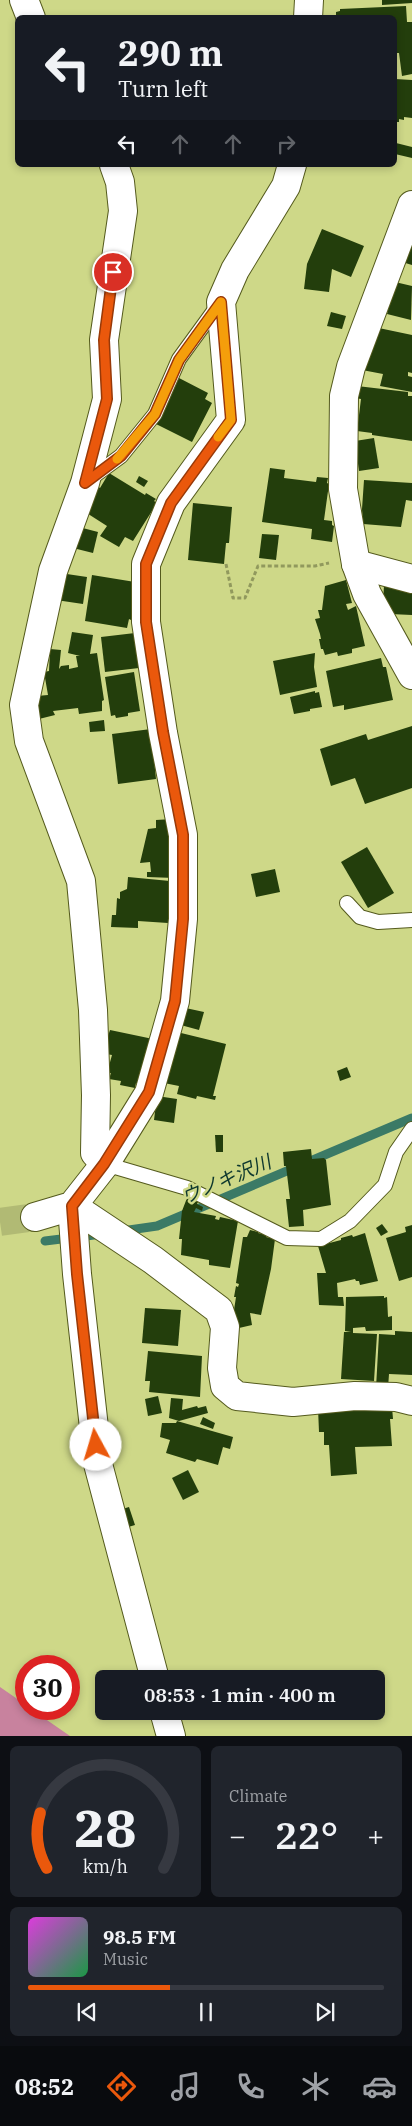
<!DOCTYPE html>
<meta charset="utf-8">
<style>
:root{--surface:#171b24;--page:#20242c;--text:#f1f3f6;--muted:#9ea1a6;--line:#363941;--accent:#ea580c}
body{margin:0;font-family:"IBM Plex Serif","Noto Sans JP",serif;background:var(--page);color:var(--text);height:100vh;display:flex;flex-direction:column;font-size:19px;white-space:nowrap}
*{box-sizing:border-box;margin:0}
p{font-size:16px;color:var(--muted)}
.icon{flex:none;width:28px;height:28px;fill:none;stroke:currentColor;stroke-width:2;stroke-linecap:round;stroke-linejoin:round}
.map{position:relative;height:1736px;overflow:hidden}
.side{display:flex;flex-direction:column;gap:10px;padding:10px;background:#0d0f14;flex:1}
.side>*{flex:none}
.top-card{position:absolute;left:15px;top:15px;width:382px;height:152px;border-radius:8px;box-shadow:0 2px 8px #0003;background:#171b24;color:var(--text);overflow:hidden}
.speed{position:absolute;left:15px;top:1655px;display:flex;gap:10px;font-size:25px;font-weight:700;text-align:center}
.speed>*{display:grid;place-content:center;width:65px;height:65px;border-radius:50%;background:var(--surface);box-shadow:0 2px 8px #0003;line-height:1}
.speed .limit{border:8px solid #d22;background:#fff;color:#111}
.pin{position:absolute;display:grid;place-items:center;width:42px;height:42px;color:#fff;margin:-21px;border:2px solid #fff;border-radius:50%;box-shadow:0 1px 5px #0007}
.me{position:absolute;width:55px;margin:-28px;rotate:354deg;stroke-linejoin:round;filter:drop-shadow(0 0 4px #0008)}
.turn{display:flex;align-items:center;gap:18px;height:105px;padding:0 20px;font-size:22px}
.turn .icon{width:65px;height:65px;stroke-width:2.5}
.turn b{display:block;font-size:35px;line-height:42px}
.lanes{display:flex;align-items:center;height:48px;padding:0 20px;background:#0003;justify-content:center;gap:25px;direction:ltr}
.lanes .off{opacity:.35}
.big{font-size:38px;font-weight:600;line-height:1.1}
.side .card{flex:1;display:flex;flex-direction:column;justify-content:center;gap:8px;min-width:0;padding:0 18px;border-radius:8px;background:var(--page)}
.side .dial{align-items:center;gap:0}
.dial svg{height:130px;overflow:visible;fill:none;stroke:var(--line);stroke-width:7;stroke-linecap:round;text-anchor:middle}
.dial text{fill:var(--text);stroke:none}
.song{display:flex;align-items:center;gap:15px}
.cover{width:60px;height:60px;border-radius:8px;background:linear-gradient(135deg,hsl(300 70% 55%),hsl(140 70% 35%))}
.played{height:5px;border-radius:2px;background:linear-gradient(90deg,var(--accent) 40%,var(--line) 40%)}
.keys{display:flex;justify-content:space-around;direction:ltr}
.heat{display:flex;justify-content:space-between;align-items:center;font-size:28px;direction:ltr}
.side .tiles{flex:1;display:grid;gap:10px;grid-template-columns:1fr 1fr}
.card:last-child{grid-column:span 2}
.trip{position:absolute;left:95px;top:1670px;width:290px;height:50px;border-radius:8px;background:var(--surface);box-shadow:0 2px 8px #0003;font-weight:600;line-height:50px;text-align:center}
.dock{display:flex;height:80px;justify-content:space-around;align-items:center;background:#090b0e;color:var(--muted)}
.dock .icon{width:35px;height:35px}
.dock .selected{color:var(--accent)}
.dock b{font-size:22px;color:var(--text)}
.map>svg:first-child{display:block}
.forest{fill:#c8829e}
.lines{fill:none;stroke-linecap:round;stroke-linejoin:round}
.stream{stroke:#3b7a66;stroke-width:9}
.building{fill:#233e0c}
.street-tunnel{stroke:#b1ba74;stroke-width:28;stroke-dasharray:28 14;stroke-linecap:butt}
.lane-casing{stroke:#545a1d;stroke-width:16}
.street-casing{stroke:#545a1d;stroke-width:30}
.path{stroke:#91995d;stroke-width:3;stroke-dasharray:4 2.5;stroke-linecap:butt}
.lane{stroke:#fff;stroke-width:14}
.street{stroke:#fff;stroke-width:28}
.route-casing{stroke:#983908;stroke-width:12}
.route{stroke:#ea580c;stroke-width:9}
.slow{stroke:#f59e0b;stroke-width:9}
.labels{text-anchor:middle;stroke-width:5;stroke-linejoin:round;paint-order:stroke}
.water-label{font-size:19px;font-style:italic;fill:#0e382e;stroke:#ced888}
</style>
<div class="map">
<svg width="412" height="1736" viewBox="0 0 412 1736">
<rect width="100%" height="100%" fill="#ced888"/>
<!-- forest -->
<polygon class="forest" points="0,1687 26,1705 26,1709 31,1709 70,1736 0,1736"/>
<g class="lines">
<!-- stream -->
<g class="stream">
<polyline points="122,1231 157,1226 412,1118"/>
<polyline points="45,1241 102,1234"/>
</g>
</g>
<!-- building -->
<g class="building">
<polygon points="382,0 412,0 412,3 382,5"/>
<polygon points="406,6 407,22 412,22 412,74 402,76 399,53 395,53 395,18 336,18 336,12 340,11 340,9"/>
<polygon points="395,79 412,80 412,118 404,117 404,120 399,119 399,122 395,122"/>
<polygon points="396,143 412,147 412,158 395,154"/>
<polygon points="322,229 364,246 351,277 332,269 329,292 304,289 307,264"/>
<polygon points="412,243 412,265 402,262"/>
<polygon points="395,282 412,286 411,320 387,314"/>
<polygon points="331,312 346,316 342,329 327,326"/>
<polygon points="374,327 412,335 412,373 408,372 408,376 412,377 412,392 380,386 383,374 362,370"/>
<polygon points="179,378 208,393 205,399 212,403 192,442 156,424"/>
<polygon points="357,386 408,392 408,396 412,396 412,441 372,435 372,433 357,431 361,399 355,398"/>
<polygon points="374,438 379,468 359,471 355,441"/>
<polygon points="270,468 285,470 284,478 316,482 317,477 328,478 327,483 329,484 324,520 332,521 332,525 334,526 332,542 311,539 312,529 262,522"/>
<polygon points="109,473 145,495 146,493 156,499 154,501 157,503 133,541 125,537 119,547 100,536 107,526 82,510 97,486 100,488"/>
<polygon points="139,476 148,481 144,487 136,482"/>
<polygon points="364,480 412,483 412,501 406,500 401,527 363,524 362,509"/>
<polygon points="193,503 232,507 229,543 226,543 224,564 188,560"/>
<polygon points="75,526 98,532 93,553 69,547"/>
<polygon points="262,534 279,535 276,560 259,558"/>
<polygon points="60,573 87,577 83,604 56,600"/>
<polygon points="92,575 135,582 131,620 129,619 127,628 85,621"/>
<polygon points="346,580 352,603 346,604 348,610 356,606 365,646 352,649 352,653 338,656 337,652 325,655 323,649 321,649 319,639 321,639 320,634 315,619 320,618 318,610 322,610 325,586"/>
<polygon points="384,585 412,585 412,615 390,614 390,605 383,604"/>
<polygon points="72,632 93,635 90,654 97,653 104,700 102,701 102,711 79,714 78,708 53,711 55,715 39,719 37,696 48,695 44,672 49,671 50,649 61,650 59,669 61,666 69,665 69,669 78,667 76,656 80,656 68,653"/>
<polygon points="135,633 139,668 105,672 101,637"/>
<polygon points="315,653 314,667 317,687 280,695 273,661"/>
<polygon points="381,658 383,667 386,667 393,700 344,710 344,705 333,707 326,671"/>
<polygon points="134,672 140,711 128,713 128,716 116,718 115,715 111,716 105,677"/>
<polygon points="315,691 315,693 319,692 322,707 310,709 310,711 294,714 290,697"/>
<polygon points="104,720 105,731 90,732 89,722"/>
<polygon points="412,726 412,788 365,804 355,778 331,786 320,749 366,734 368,740"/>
<polygon points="151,729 156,779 118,784 112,734"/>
<polygon points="172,819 175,878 147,877 147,872 151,872 150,862 140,863 148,829 156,828 156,820"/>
<polygon points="367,847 394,893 368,908 341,862"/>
<polygon points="275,869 280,892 256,897 251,874"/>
<polygon points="128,877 170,881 168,923 138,921 138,928 111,927 112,915 116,915 117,898 120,899 120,892 127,889"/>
<polygon points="181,1007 204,1012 199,1030 177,1024"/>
<polygon points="110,1030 153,1039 139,1084 136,1083 135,1088 120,1085 121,1081 109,1079 111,1073 107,1073 112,1055 106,1054 105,1045"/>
<polygon points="177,1032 226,1044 213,1096 216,1096 215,1100 197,1096 196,1099 177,1094 179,1086 164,1083"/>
<polygon points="347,1067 351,1077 340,1081 337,1071"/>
<polygon points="157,1096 177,1099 174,1123 154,1120"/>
<polygon points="215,1135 223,1135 223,1152 216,1152"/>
<polygon points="311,1149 312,1159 324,1158 326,1160 331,1205 303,1210 304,1226 289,1227 286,1199 290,1199 286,1166 284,1166 283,1152"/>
<polygon points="187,1198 198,1202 197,1204 203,1207 202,1211 196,1208 194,1212 216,1216 215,1219 219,1220 220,1217 238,1221 230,1268 209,1265 209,1260 181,1255 182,1239 179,1239 182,1211"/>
<polygon points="382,1224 388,1232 381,1236 376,1228"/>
<polygon points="412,1225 412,1277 399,1281 386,1238 406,1232 405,1227"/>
<polygon points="250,1230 258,1232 258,1233 267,1235 266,1237 275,1239 271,1269 261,1315 250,1313 252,1325 239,1328 234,1310 236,1297 234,1297 236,1286 238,1287 239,1284 236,1283 243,1237 247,1237"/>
<polygon points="365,1233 378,1281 360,1285 359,1281 356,1281 355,1279 337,1283 338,1297 343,1297 344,1306 319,1305 317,1273 326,1273 318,1246 341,1240 341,1238 352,1235 353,1237"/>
<polygon points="384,1296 384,1298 387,1297 388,1317 392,1316 392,1330 366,1331 365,1327 353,1328 353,1333 377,1334 374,1381 341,1379 344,1332 351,1332 345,1331 346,1297"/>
<polygon points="145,1308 181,1310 178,1346 142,1343"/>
<polygon points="395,1331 412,1332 412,1375 389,1374 388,1388 376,1388 379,1334 395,1335"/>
<polygon points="148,1351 202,1356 200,1397 149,1392 150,1381 145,1381"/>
<polygon points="158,1396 162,1413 148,1416 145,1399"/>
<polygon points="171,1398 183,1399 182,1410 197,1406 198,1408 206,1406 208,1413 179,1421 169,1418"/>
<polygon points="392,1407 393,1419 390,1419 392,1446 355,1447 357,1474 331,1476 329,1445 324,1445 324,1432 319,1432 318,1408"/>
<polygon points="203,1417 215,1423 213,1429 200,1424"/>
<polygon points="177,1421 233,1437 230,1449 223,1447 218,1465 197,1459 195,1462 166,1453 170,1440 160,1437 162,1423 176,1423"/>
<polygon points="188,1470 199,1492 183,1500 172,1478"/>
<polygon points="129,1507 135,1525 125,1528 119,1510"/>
</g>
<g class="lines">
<!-- street-tunnel -->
<polyline class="street-tunnel" points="0,1222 35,1217"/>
<defs>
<g id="lane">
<polyline points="87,481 121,456 155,414 179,359 219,304"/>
<polyline points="347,903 360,917 378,922 412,920"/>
<polyline points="105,1164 187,1188 287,1238 321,1239 350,1221 385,1185 396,1152 412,1129"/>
</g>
<g id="street">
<polyline points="24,0 31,18"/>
<polyline points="308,18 309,0"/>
<polyline points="412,205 351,367 344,396 343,489 356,564 367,594 412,675"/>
<polyline points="356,564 412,579"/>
<polyline points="105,1164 95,1153 96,1095 93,1010 81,881 29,741 24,705 53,571 85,483 107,399 104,340 123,211 120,182 114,165"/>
<polyline points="72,1206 77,1274 98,1464 155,1679"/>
<polyline points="72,1206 153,1260 219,1310 225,1327 222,1368 225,1386 237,1396 293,1402 355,1396 396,1397 412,1401"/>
<polyline points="35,1217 72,1206 105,1164 149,1093 175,1001 183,919 183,835 163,733 146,622 146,564 171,503 231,420 221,302 235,270 286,186 292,165"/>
<polyline points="164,1711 171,1736"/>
</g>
</defs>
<!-- lane casing -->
<use href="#lane" class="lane-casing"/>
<!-- street casing -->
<use href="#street" class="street-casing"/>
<!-- path -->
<polyline class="path" points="226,564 233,598 245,598 258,566 315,566 329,563"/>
<!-- lane -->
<use href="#lane" class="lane"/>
<!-- street -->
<use href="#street" class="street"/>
</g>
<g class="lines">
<defs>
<polyline id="route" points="96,1445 77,1274 72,1206 104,1164 149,1092 175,1001 183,919 183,835 163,732 146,622 146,564 171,503 231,420 221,302 179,360 155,414 121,456 85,483 107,399 104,340 113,272"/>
</defs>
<!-- route casing -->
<use href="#route" class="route-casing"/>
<!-- route -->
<use href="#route" class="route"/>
<!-- slow -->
<polyline class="slow" points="117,459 155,414 179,360 221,302 231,420 218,437"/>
</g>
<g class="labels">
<!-- water labels -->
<g class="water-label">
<text transform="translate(226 1179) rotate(-23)" y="7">ウノキ沢川</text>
</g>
</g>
</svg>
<div class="speed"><div class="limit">30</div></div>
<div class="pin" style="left:113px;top:272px;background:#d93025"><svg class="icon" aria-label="arrive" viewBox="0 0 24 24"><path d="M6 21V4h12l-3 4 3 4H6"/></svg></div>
<svg class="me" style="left:96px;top:1445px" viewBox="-20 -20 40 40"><circle r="19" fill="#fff"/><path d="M0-13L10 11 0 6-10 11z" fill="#ea580c"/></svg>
<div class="trip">08:53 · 1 min · 400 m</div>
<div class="top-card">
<div class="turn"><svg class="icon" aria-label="left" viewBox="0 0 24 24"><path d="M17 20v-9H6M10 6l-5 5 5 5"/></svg><div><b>290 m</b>Turn left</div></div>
<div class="lanes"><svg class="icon" aria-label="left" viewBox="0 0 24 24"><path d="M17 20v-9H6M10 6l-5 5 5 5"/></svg><svg class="icon off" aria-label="ahead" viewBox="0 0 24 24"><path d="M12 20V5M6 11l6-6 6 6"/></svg><svg class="icon off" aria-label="ahead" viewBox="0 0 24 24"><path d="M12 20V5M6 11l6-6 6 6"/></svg><svg class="icon off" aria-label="right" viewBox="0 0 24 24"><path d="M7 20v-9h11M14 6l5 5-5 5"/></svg></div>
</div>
</div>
<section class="side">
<div class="tiles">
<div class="card dial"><svg viewBox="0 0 100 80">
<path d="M14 69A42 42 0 1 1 86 69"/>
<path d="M14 69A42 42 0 0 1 10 35" stroke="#ea580c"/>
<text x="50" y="56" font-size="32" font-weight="700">28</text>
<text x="50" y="72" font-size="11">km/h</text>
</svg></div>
<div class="card"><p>Climate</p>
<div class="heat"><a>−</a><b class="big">22°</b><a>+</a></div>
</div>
<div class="card">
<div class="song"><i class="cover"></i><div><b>98.5 FM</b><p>Music</p></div></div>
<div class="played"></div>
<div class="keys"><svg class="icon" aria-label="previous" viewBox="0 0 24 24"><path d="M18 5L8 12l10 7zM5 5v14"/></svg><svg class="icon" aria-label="pause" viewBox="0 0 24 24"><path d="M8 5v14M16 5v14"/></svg><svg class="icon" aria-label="next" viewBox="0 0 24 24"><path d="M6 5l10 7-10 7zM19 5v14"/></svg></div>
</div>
</div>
</section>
<nav class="dock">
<b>08:52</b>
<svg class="icon selected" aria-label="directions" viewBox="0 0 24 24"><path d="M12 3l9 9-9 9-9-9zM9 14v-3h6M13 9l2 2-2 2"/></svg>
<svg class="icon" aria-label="music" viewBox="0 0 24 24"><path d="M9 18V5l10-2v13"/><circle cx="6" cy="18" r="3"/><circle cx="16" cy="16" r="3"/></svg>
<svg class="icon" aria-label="phone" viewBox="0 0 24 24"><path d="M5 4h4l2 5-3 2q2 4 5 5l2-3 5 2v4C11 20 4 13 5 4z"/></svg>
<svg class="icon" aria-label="climate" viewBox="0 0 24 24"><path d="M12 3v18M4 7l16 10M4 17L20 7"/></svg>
<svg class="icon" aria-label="car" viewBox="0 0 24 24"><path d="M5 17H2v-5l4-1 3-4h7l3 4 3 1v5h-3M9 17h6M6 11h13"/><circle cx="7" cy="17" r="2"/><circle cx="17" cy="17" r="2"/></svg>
</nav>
